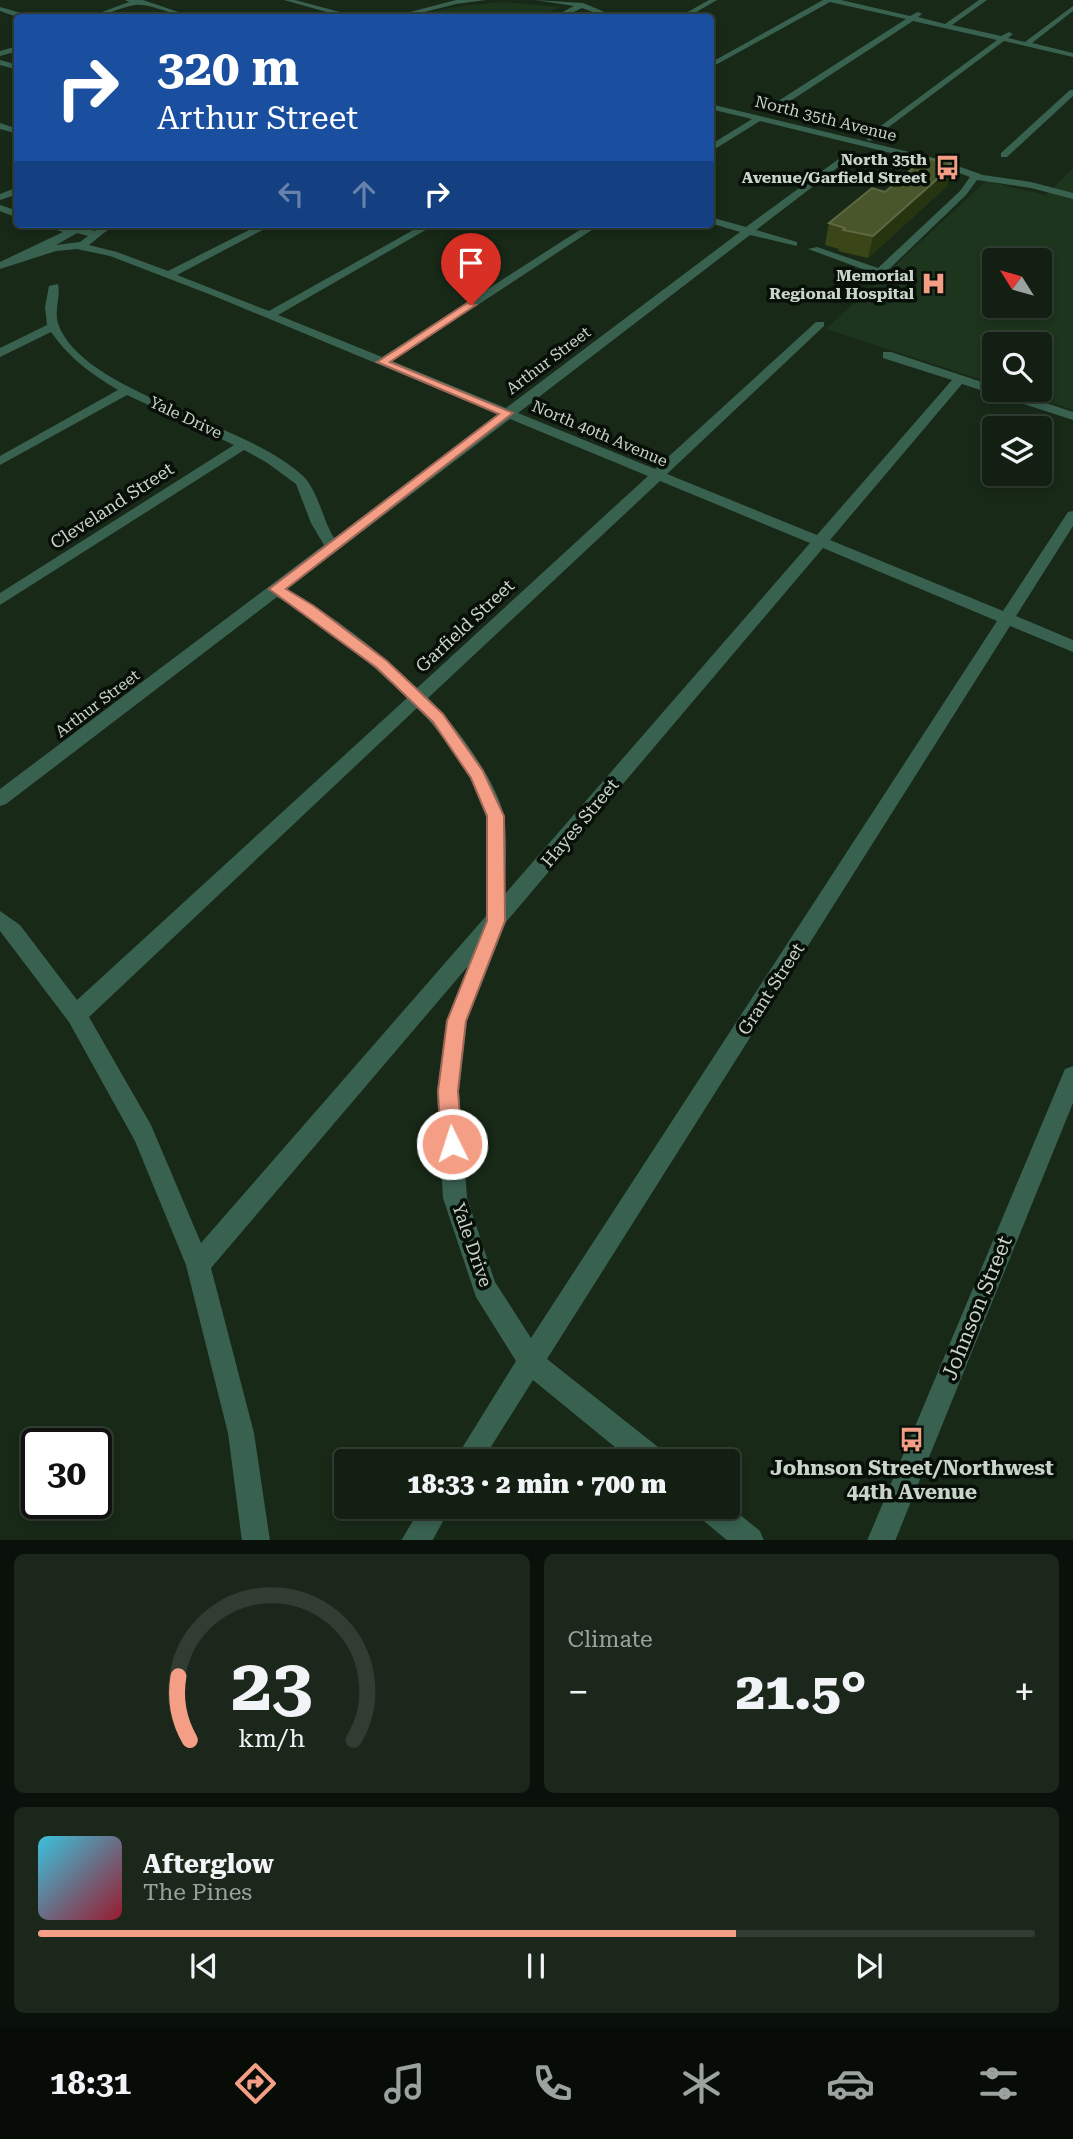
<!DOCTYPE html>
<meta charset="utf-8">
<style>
:root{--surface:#121f12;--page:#1b271b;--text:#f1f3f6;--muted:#9ca29f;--line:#313d32;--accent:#f49e86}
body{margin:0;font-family:"Roboto Serif",serif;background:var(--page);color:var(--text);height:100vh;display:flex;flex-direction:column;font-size:26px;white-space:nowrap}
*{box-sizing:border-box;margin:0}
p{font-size:23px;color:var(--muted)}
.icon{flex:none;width:38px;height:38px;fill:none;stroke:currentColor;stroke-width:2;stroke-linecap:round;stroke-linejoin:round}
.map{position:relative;height:1540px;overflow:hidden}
.drawer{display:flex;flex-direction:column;gap:14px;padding:14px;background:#0a110a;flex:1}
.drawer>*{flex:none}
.hud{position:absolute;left:14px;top:14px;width:700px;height:214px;border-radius:7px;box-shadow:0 4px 10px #0003,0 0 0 2px var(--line);background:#1a4fa0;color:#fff;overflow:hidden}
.needle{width:46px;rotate:307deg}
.controls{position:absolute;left:982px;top:248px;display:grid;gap:14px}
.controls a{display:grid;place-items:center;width:70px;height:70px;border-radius:7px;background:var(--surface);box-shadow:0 4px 10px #0003,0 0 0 2px var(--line);font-size:35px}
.speed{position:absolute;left:21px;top:1428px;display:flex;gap:14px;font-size:35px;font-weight:700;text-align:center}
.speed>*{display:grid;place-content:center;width:91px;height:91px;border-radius:50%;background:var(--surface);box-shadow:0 4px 10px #0003,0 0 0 2px var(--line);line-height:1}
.speed .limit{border:4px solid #111;border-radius:10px;background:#fff;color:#111}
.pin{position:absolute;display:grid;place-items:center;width:60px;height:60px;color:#fff;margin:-72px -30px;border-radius:50% 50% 50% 0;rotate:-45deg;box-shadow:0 0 7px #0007}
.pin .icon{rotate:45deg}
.me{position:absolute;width:77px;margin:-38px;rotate:356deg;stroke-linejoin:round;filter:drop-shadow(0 0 5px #0008)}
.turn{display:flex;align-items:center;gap:24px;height:147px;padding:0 28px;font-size:32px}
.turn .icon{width:91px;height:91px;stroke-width:2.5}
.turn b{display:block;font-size:49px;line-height:60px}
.lanes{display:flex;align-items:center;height:66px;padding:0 28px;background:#0003;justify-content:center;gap:35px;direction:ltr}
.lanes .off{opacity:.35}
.big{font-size:52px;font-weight:800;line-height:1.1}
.drawer .widget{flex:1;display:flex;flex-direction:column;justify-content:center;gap:10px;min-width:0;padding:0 24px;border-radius:10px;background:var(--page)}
.drawer .dial{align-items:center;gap:0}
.dial svg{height:182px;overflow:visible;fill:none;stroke:var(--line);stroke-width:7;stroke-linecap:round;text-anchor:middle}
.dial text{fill:var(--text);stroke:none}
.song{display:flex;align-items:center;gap:21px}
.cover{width:84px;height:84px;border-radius:10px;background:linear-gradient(135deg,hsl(190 70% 55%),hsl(350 70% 35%))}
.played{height:7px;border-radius:4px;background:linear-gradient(90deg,var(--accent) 70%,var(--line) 70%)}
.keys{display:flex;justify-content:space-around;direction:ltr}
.heat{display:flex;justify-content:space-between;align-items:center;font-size:38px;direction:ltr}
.drawer .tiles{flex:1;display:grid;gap:14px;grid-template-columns:1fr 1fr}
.widget:last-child{grid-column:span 2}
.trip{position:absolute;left:334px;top:1449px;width:406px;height:70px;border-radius:7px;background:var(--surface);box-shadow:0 4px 10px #0003,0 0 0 2px var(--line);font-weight:800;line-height:70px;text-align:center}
.tabs{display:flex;height:112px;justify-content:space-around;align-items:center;background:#070c07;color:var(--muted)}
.tabs .icon{width:49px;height:49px}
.tabs .active{color:var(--accent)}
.tabs b{font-size:32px;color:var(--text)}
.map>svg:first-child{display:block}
.built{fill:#1d341d;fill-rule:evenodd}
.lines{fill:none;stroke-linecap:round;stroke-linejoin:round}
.minor{fill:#396150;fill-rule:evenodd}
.wall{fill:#3a4618}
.shaded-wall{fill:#263410}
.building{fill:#49552b;stroke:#5e6944;stroke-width:2}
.route{fill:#f49e86;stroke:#9f6757;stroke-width:2}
.labels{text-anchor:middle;stroke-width:7;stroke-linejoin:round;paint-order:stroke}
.far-street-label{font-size:16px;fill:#cad5ca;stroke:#080f08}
.far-poi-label{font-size:16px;font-weight:bold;fill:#cad5ca;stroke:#080f08;text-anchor:end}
.street-label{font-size:18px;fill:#cad5ca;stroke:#080f08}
.near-street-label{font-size:21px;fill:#cad5ca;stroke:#080f08}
.near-poi-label{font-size:21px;font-weight:bold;fill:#cad5ca;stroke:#080f08}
</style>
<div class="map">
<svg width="1073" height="1541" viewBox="0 0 1073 1541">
<rect width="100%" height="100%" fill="#182918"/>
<!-- built -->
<g class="built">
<polygon points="503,2 561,7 537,17 405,17 469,5"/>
<path d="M1073,168v242l-60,-20h27v-45h-46v39l-168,-55 160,-148 60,14zM994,261h46v45h-46z"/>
</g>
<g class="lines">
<!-- minor -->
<g class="minor">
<path d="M125,0h18l53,18c-20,0 -44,-15 -61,-13 -17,2 -31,13 -49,13l43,-16z"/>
<polygon points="284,0 295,0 362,18 348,18"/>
<polygon points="456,0 486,0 456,4 401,18 387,18"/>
<polygon points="535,0 583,3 619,18 608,18 582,8 561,18 551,18 574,6"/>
<polygon points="709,0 717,0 686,18 677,18"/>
<polygon points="823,0 841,0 910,16 918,12 922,14 918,17 945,24 979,0 987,0 952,25 1001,36 1009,32 1013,34 1008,38 1025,42 1073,6 1073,11 1032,43 1073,53 1073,57 1004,41 870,141 867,140 867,136 997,40 913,21 778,109 772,109 772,105 906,19 830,2 710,68 710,63"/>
<polygon points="0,7 32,16 32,18 20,18 0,11"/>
<polygon points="18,46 18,51 0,56 0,51"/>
<polygon points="0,60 18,65 18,70 0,65"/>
<polygon points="1070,90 1073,90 1073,96 1007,157 1001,157 1001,153"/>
<polygon points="710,104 938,159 983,175 1031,182 1073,193 1073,199 1031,188 977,180 966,195 884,274 876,274 808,249 817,247 878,268 960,191 970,177 932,163 760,121 710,152 710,145 752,119 710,109"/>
<polygon points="0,123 18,129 18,134 0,129"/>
<path d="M851,150l5,3 -2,2 -98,75 41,12v4l-47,-11 -232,178 137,56 161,-147h8v4l-157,148 150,61 135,-155 -69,-22v-6h8l103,34v4h13l66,22v8l-111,-36 -132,156 173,71 65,-99 5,-1v15l-57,90 57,24v12l-63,-26 -463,733 116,92 3,10h-34l-99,-81 -51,81h-28l62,-100 -40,-64 -33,-99 -6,-107 10,-70 22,-56 -258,303 43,165 16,108h-28l-14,-108 -42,-168 -51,-124 -66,-119 -69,-91v-20l20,14 57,75 330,-302c-40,-39 -82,-73 -130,-101l-271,207 -6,2v-17l324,-244 -13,-22 -15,-39 -30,-22 -22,-12 -244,155v-12l234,-148 -107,-50 -127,70v-9l118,-66c-27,-16 -49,-32 -67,-58l-51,25v-9l47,-23 -2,-18 4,-21 9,-2c3,13 -5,28 1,42 27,68 189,97 244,150 16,16 19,43 31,62l164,-124 -284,-118 -104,-40 -33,-7 -21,2 -56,18v-7l63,-30 -23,-8 41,3 14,4 9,-7h11l-26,21 28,7 51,19 93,-47h13l-97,51 92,36 155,-87h12l-158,91 104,42 207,-133h12l-209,137 114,47 234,-176 -30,-9v-6l36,10zM77,233l11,3 -8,6 -24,3zM510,419l138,57 -231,212c-39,-38 -83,-72 -130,-99zM660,481l150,62 -305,351c0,-25 3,-53 -1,-77 -6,-35 -50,-94 -76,-119zM823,548l174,73 -466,717 -36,-56 -28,-84 -8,-107 8,-70 39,-99zM417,708c23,22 65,78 69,110 4,31 0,66 0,98l-285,327 -50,-118 -62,-108z"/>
<polygon points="18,187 18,194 0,200 0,194"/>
<polygon points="0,205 18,211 18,218 0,211"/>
<polygon points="1073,1066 1073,1103 895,1541 867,1541 1065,1069"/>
<polygon points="728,1505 760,1531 764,1541 728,1541 699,1517 695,1507"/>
<polygon points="421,1507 451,1507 432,1541 401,1541"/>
</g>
</g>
<!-- wall -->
<polygon class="wall" points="951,163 947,186 868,258 838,251 839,249 825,245 829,223 885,192"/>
<!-- shaded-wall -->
<polygon class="shaded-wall" points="951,163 949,169 953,165 947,186 868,258 873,236"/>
<!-- building -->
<polygon class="building" points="925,158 951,163 949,164 953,165 873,236 843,230 845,228 829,223 872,188 885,192"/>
<!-- route -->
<polygon class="route" points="467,303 476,305 390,362 513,413 286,589 314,606 387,661 443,714 483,771 504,816 505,921 466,1021 458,1091 462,1144 459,1152 452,1155 444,1152 441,1144 438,1091 447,1021 487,921 487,816 471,778 433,722 377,668 269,589 499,414 377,362"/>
<!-- icons -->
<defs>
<symbol id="bus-bare" viewBox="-9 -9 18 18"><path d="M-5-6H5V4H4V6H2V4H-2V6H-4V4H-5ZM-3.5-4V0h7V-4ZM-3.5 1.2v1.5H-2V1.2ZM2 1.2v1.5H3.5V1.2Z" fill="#f49e86" stroke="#080f08" stroke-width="2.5" paint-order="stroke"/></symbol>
<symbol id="hospital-bare" viewBox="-9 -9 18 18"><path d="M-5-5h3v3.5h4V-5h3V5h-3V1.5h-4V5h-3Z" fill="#f49e86" stroke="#080f08" stroke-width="2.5" paint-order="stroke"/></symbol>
</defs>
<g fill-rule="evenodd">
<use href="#bus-bare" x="930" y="150" width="35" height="35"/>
<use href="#hospital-bare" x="916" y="266" width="35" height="35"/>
<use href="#bus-bare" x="894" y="1422" width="35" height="35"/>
</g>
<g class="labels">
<!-- far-street labels -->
<g class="far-street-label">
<text transform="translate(826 118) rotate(14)" y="6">North 35th Avenue</text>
<text transform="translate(548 360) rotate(-37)" y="6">Arthur Street</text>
<text transform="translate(186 417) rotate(25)" y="6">Yale Drive</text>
<text transform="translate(600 433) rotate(23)" y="6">North 40th Avenue</text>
<text transform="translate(97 703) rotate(-37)" y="6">Arthur Street</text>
</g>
<!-- far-poi labels -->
<g class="far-poi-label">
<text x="927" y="165">North 35th<tspan x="927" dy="18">Avenue/Garfield Street</tspan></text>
<text x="914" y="281">Memorial<tspan x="914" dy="18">Regional Hospital</tspan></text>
</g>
<!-- street labels -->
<g class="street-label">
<text transform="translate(112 506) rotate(-33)" y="6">Cleveland Street</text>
<text transform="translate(465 626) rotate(-43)" y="6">Garfield Street</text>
<text transform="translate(580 823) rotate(-50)" y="6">Hayes Street</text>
<text transform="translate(771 989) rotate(-57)" y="6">Grant Street</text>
<text transform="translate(472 1245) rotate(71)" y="6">Yale Drive</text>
</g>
<!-- near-street labels -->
<g class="near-street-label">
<text transform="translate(977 1308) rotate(-68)" y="7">Johnson Street</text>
</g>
<!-- near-poi labels -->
<g class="near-poi-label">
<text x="912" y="1475">Johnson Street/Northwest<tspan x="912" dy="24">44th Avenue</tspan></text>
</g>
</g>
</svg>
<div class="controls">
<a><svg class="needle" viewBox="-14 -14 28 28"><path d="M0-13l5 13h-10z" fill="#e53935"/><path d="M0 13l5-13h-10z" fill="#9ca29f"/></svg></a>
<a><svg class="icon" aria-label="search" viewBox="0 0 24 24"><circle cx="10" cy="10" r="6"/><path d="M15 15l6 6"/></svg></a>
<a><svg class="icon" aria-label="layers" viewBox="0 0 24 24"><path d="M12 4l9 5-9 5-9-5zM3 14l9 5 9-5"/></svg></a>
</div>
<div class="speed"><div class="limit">30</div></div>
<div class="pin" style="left:471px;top:305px;background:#d93025"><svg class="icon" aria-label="arrive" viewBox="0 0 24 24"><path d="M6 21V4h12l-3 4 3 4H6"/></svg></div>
<svg class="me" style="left:452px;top:1144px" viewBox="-20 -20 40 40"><circle r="17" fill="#f49e86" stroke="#fff" stroke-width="3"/><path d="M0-11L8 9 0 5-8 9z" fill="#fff"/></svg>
<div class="trip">18:33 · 2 min · 700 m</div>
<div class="hud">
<div class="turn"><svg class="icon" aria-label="right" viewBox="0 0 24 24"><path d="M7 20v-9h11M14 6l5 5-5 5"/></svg><div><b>320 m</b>Arthur Street</div></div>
<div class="lanes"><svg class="icon off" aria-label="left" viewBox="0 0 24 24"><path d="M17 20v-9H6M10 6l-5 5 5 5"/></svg><svg class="icon off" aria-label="ahead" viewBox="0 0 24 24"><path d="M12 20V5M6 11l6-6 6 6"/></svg><svg class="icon" aria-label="right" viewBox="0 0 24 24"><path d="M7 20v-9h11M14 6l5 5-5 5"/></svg></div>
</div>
</div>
<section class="drawer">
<div class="tiles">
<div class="widget dial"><svg viewBox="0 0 100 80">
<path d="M14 69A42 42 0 1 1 86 69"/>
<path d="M14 69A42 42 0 0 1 9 41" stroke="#f49e86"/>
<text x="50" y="56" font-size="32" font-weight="700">23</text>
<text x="50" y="72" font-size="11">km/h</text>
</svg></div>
<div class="widget"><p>Climate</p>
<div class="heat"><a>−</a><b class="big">21.5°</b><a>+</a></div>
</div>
<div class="widget">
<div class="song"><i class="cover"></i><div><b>Afterglow</b><p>The Pines</p></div></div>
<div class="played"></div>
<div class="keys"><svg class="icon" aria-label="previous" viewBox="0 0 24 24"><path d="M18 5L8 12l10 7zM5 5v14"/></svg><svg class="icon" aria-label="pause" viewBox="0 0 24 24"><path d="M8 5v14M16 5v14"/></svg><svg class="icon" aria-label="next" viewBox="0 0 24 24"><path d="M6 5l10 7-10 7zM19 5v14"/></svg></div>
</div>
</div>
</section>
<nav class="tabs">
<b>18:31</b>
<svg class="icon active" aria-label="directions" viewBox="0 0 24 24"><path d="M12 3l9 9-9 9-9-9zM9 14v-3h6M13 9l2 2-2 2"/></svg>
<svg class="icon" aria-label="music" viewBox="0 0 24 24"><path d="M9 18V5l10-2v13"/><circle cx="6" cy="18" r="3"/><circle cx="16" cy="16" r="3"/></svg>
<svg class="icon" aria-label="phone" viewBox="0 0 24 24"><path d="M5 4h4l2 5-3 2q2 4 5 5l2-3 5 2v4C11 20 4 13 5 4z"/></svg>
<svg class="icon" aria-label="climate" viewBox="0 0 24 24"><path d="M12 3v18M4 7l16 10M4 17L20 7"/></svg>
<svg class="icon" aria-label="car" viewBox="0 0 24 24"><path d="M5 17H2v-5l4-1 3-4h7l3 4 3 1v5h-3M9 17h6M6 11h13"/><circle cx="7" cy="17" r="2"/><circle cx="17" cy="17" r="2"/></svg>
<svg class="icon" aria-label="filters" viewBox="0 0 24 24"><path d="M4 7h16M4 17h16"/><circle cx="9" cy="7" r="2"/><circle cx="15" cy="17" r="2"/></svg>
</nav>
